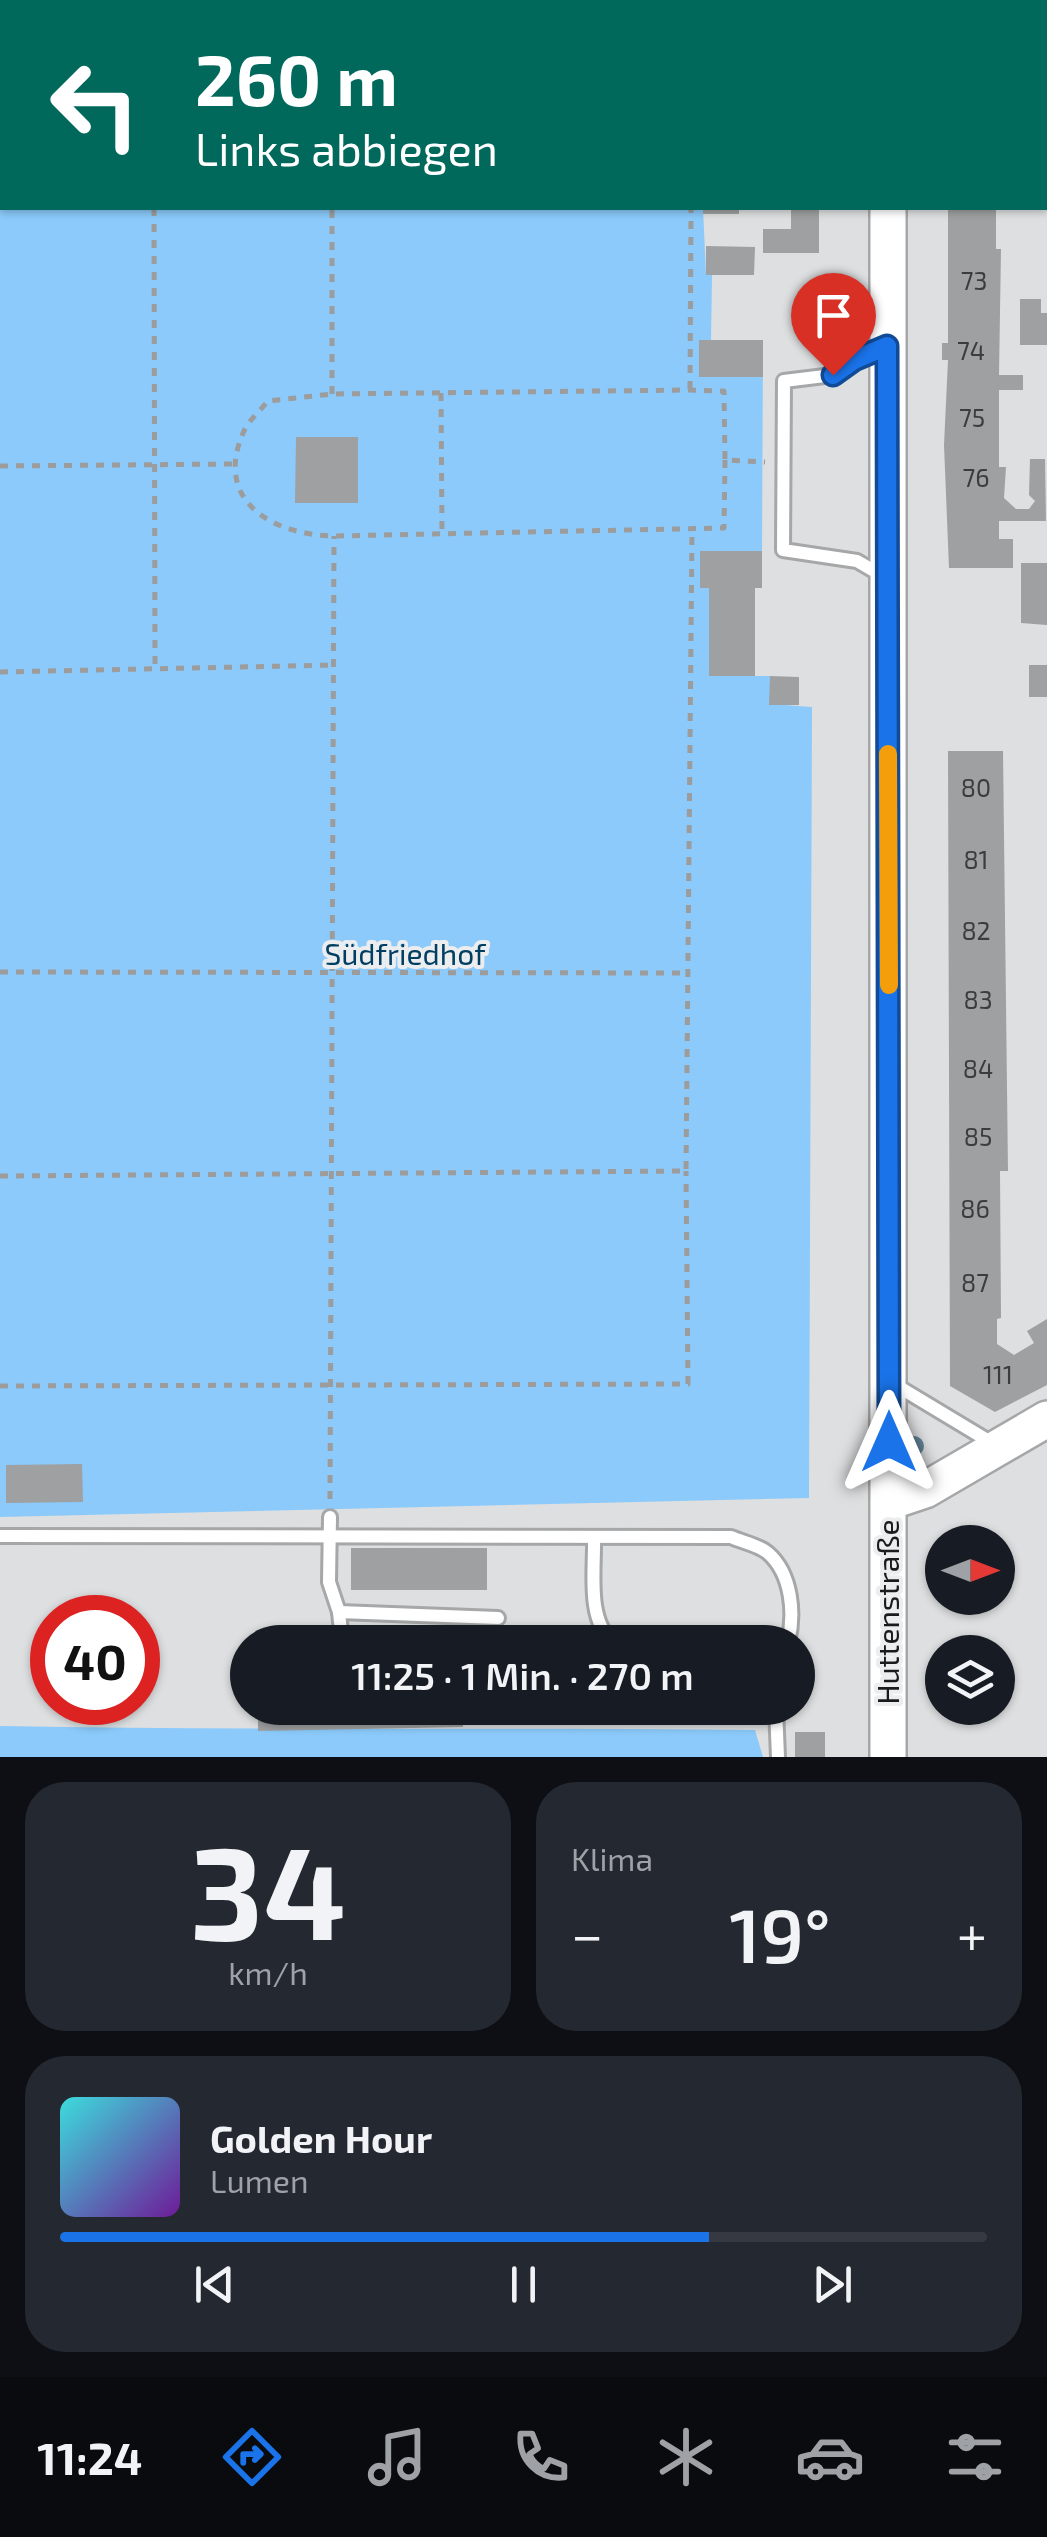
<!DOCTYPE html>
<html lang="de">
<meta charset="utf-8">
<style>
:root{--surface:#171b24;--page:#242831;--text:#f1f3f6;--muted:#9ea1a6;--line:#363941;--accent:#1a73e8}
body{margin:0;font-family:"Exo 2",sans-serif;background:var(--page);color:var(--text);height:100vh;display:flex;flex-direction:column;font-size:38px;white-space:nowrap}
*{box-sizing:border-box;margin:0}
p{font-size:32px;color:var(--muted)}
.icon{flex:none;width:55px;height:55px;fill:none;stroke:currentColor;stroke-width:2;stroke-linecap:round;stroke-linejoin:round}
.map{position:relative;height:1757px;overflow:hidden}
.drawer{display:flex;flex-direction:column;gap:25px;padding:25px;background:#0d0f14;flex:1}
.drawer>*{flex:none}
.top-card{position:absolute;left:0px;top:0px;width:1048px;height:210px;box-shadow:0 2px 8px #0004;background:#00695c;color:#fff;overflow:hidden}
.needle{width:65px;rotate:90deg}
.buttons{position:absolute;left:925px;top:1525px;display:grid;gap:20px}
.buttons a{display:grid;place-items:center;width:90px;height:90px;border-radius:50%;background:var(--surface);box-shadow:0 2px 8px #0004;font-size:50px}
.speed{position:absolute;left:30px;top:1595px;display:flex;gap:20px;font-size:50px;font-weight:700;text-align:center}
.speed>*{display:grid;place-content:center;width:130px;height:130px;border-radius:50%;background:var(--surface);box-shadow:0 2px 8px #0004;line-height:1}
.speed .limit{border:15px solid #d22;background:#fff;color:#111}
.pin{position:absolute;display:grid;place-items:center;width:85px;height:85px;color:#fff;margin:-102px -42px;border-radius:50% 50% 50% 0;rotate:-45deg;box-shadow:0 0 10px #0007}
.pin .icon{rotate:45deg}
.me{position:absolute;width:110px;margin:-55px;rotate:0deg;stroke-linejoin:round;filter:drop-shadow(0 0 8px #0008)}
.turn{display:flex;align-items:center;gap:35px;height:210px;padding:0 30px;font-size:45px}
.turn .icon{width:130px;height:130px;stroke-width:2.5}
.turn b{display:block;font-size:70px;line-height:85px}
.big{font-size:75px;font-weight:600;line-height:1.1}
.drawer .tile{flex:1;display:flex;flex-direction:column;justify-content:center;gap:15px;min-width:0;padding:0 35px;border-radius:40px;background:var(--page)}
.drawer .dial{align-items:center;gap:0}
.dial b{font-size:130px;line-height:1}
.song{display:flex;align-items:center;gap:30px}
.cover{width:120px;height:120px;border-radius:15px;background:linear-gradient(135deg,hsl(180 70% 55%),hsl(280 70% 35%))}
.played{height:10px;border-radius:5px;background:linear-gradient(90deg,var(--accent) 70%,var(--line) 70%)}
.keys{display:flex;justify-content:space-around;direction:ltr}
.heat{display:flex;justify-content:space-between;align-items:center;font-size:55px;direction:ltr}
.drawer .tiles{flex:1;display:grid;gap:25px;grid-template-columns:1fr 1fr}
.tile:last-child{grid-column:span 2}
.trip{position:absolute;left:230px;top:1625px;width:585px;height:100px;border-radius:50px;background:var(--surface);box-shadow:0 2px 8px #0004;font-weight:600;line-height:100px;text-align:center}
.tab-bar{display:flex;height:160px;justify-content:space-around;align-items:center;background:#090b0e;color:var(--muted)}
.tab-bar .icon{width:70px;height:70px}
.tab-bar .selected{color:var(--accent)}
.tab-bar b{font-size:45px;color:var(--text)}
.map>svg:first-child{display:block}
.green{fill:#8bcafa}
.building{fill:#9fa0a1}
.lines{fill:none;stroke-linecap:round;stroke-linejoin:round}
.lane-casing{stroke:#a6a7a8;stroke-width:18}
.secondary-casing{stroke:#a6a7a8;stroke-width:40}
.path{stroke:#9c9c9d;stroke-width:5;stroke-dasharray:8 8;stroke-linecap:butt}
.lane{stroke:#fff;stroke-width:12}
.secondary{stroke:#fff;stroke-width:35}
.tree{fill:#64869b}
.route-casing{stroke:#114b97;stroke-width:25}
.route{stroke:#1a73e8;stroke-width:18}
.slow{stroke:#f59e0b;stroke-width:18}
.labels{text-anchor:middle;stroke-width:8;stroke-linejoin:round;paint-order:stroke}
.number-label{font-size:25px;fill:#3c3c3d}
.park-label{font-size:30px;fill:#003e62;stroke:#ecedee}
.street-label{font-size:30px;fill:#1b1b1c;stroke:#ecedee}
</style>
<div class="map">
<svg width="1047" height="1757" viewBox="0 0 1047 1757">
<rect width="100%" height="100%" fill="#dedfe0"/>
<!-- green -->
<g class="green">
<polygon points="0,0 702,0 2,2 2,208 703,208 706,274 712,275 711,340 763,340 762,551 700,552 700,588 709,588 709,676 770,676 770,704 812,707 809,1498 0,1517"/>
<path d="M0,1726c254,5 501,1 755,4l8,27h-763z"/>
</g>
<!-- building -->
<g class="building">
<rect x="703" y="208" width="36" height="6"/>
<polygon points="791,208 819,208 819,253 763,253 763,229 791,229"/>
<polygon points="948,208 996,208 996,249 1001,249 999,375 1023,375 1023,390 999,390 999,467 1006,467 1004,498 1016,509 1029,509 1035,501 1029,495 1030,459 1045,459 1046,521 999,521 999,539 1013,539 1013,568 949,568 944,445 948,360 942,360 942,343 948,343"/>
<polygon points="706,246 755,247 754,275 706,275"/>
<polygon points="1020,299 1041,299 1041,313 1047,313 1047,345 1020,345"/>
<rect x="699" y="340" width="64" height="37"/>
<polygon points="296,437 358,437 358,503 295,503"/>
<polygon points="700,551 762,551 762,588 755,588 755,676 709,676 709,588 700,588"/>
<polygon points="1021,563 1047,563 1047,625 1021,623"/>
<rect x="1029" y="665" width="18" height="32"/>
<polygon points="770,676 799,677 799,705 769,705"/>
<polygon points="948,751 1003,751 1008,1171 1000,1171 1001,1318 997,1319 997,1344 1014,1355 1034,1343 1027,1331 1047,1319 1047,1385 995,1412 950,1386"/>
<polygon points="82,1464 83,1502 6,1503 6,1465"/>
<rect x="351" y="1548" width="136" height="42"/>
<polygon points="258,1708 463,1708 463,1727 258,1731"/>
<rect x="795" y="1732" width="30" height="25"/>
</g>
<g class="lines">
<defs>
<g id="lane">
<polyline points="1045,45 1047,45"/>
<polyline points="1045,181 1047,181"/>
<polyline points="881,575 857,561 783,550 784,381 833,375 853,360 885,348"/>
<polyline points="894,1384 992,1443"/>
<polyline points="330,1517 329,1582 339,1612 342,1642"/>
<path d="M0,1536l731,1c11,5 28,8 37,16 24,21 27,61 20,89"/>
<path d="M594,1537c1,32 -8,83 19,105"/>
<polyline points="339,1612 498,1618"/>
<polyline points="776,1708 778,1757"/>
</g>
<g id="secondary">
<polyline points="888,0 888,2"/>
<polyline points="888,208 888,1757"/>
<polyline points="889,1502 925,1490 1047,1419"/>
</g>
</defs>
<!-- lane casing -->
<use href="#lane" class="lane-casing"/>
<!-- secondary casing -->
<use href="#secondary" class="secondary-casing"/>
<!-- path -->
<g class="path">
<polyline points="154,0 154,2"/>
<polyline points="333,2 333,0"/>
<polyline points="692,2 692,0"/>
<polyline points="154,208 155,668"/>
<polyline points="690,389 691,208"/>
<polyline points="441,393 442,532"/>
<polyline points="332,394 332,208"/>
<path d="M725,460l-1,68 -390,8c-61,-1 -122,-35 -90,-105 5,-11 17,-21 24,-30l64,-7 358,-4 34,1 1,69 40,2"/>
<polyline points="0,466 235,464"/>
<polyline points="0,672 334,665"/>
<polyline points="0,972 687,973"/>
<polyline points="0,1176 686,1171 692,528"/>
<polyline points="0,1386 688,1384 686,1171"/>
<polyline points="330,1499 334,536"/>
</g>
<!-- lane -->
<use href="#lane" class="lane"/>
<!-- secondary -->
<use href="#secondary" class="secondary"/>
</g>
<!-- trees -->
<circle class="tree" cx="914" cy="1446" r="10"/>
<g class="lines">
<defs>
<polyline id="route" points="833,375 854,360 887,346 889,1442"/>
</defs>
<!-- route casing -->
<use href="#route" class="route-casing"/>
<!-- route -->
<use href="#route" class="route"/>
<!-- slow -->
<polyline class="slow" points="888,754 889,985"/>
</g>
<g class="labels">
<!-- number labels -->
<g class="number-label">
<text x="974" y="290">73</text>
<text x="971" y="360">74</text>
<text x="972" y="427">75</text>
<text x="976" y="487">76</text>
<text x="976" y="797">80</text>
<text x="976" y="869">81</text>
<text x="976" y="940">82</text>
<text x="978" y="1009">83</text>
<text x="978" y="1078">84</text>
<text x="978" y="1146">85</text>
<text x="975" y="1218">86</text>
<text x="975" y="1292">87</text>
<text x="998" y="1384">111</text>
</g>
<!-- park labels -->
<g class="park-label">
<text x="405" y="965">Südfriedhof</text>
</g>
<!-- street labels -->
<g class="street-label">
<text transform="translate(889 1612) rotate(-90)" y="10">Huttenstraße</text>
</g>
</g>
</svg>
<div class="buttons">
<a><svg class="needle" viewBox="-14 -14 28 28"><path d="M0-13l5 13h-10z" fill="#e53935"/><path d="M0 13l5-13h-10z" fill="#9ea1a6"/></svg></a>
<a><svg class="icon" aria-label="layers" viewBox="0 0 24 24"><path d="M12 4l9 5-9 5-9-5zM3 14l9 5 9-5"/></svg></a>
</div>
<div class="speed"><div class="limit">40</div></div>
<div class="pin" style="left:833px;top:375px;background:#d93025"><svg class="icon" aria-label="arrive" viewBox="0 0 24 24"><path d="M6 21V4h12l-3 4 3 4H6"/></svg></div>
<svg class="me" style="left:889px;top:1442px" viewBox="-20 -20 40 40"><path d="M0-17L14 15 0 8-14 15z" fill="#1a73e8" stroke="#fff" stroke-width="4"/></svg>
<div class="trip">11:25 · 1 Min. · 270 m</div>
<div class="top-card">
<div class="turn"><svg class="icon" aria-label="left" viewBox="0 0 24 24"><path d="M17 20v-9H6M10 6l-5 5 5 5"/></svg><div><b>260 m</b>Links abbiegen</div></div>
</div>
</div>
<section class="drawer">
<div class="tiles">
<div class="tile dial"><b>34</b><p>km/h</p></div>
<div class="tile"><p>Klima</p>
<div class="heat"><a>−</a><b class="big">19°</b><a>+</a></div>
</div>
<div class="tile">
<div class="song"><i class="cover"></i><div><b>Golden Hour</b><p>Lumen</p></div></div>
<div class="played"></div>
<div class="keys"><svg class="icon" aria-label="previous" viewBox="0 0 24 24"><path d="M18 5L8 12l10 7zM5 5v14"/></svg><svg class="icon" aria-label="pause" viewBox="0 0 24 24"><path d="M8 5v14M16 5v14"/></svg><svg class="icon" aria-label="next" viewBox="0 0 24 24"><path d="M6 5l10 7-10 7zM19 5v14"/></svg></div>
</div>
</div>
</section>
<nav class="tab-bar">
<b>11:24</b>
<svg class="icon selected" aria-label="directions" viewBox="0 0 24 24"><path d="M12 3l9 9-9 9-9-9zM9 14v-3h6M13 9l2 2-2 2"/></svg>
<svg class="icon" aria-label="music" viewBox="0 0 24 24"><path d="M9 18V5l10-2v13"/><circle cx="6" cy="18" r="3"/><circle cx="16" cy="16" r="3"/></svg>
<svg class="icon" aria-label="phone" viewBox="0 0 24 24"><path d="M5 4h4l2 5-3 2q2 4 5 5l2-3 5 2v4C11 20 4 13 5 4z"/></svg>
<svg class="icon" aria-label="climate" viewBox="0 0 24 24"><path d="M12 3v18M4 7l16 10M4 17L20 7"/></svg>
<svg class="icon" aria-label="car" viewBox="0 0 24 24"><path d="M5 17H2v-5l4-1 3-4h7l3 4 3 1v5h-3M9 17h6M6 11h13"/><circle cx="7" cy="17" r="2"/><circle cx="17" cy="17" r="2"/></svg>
<svg class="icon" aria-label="filters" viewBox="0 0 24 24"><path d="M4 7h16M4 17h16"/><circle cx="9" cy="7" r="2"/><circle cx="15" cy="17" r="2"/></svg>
</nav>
